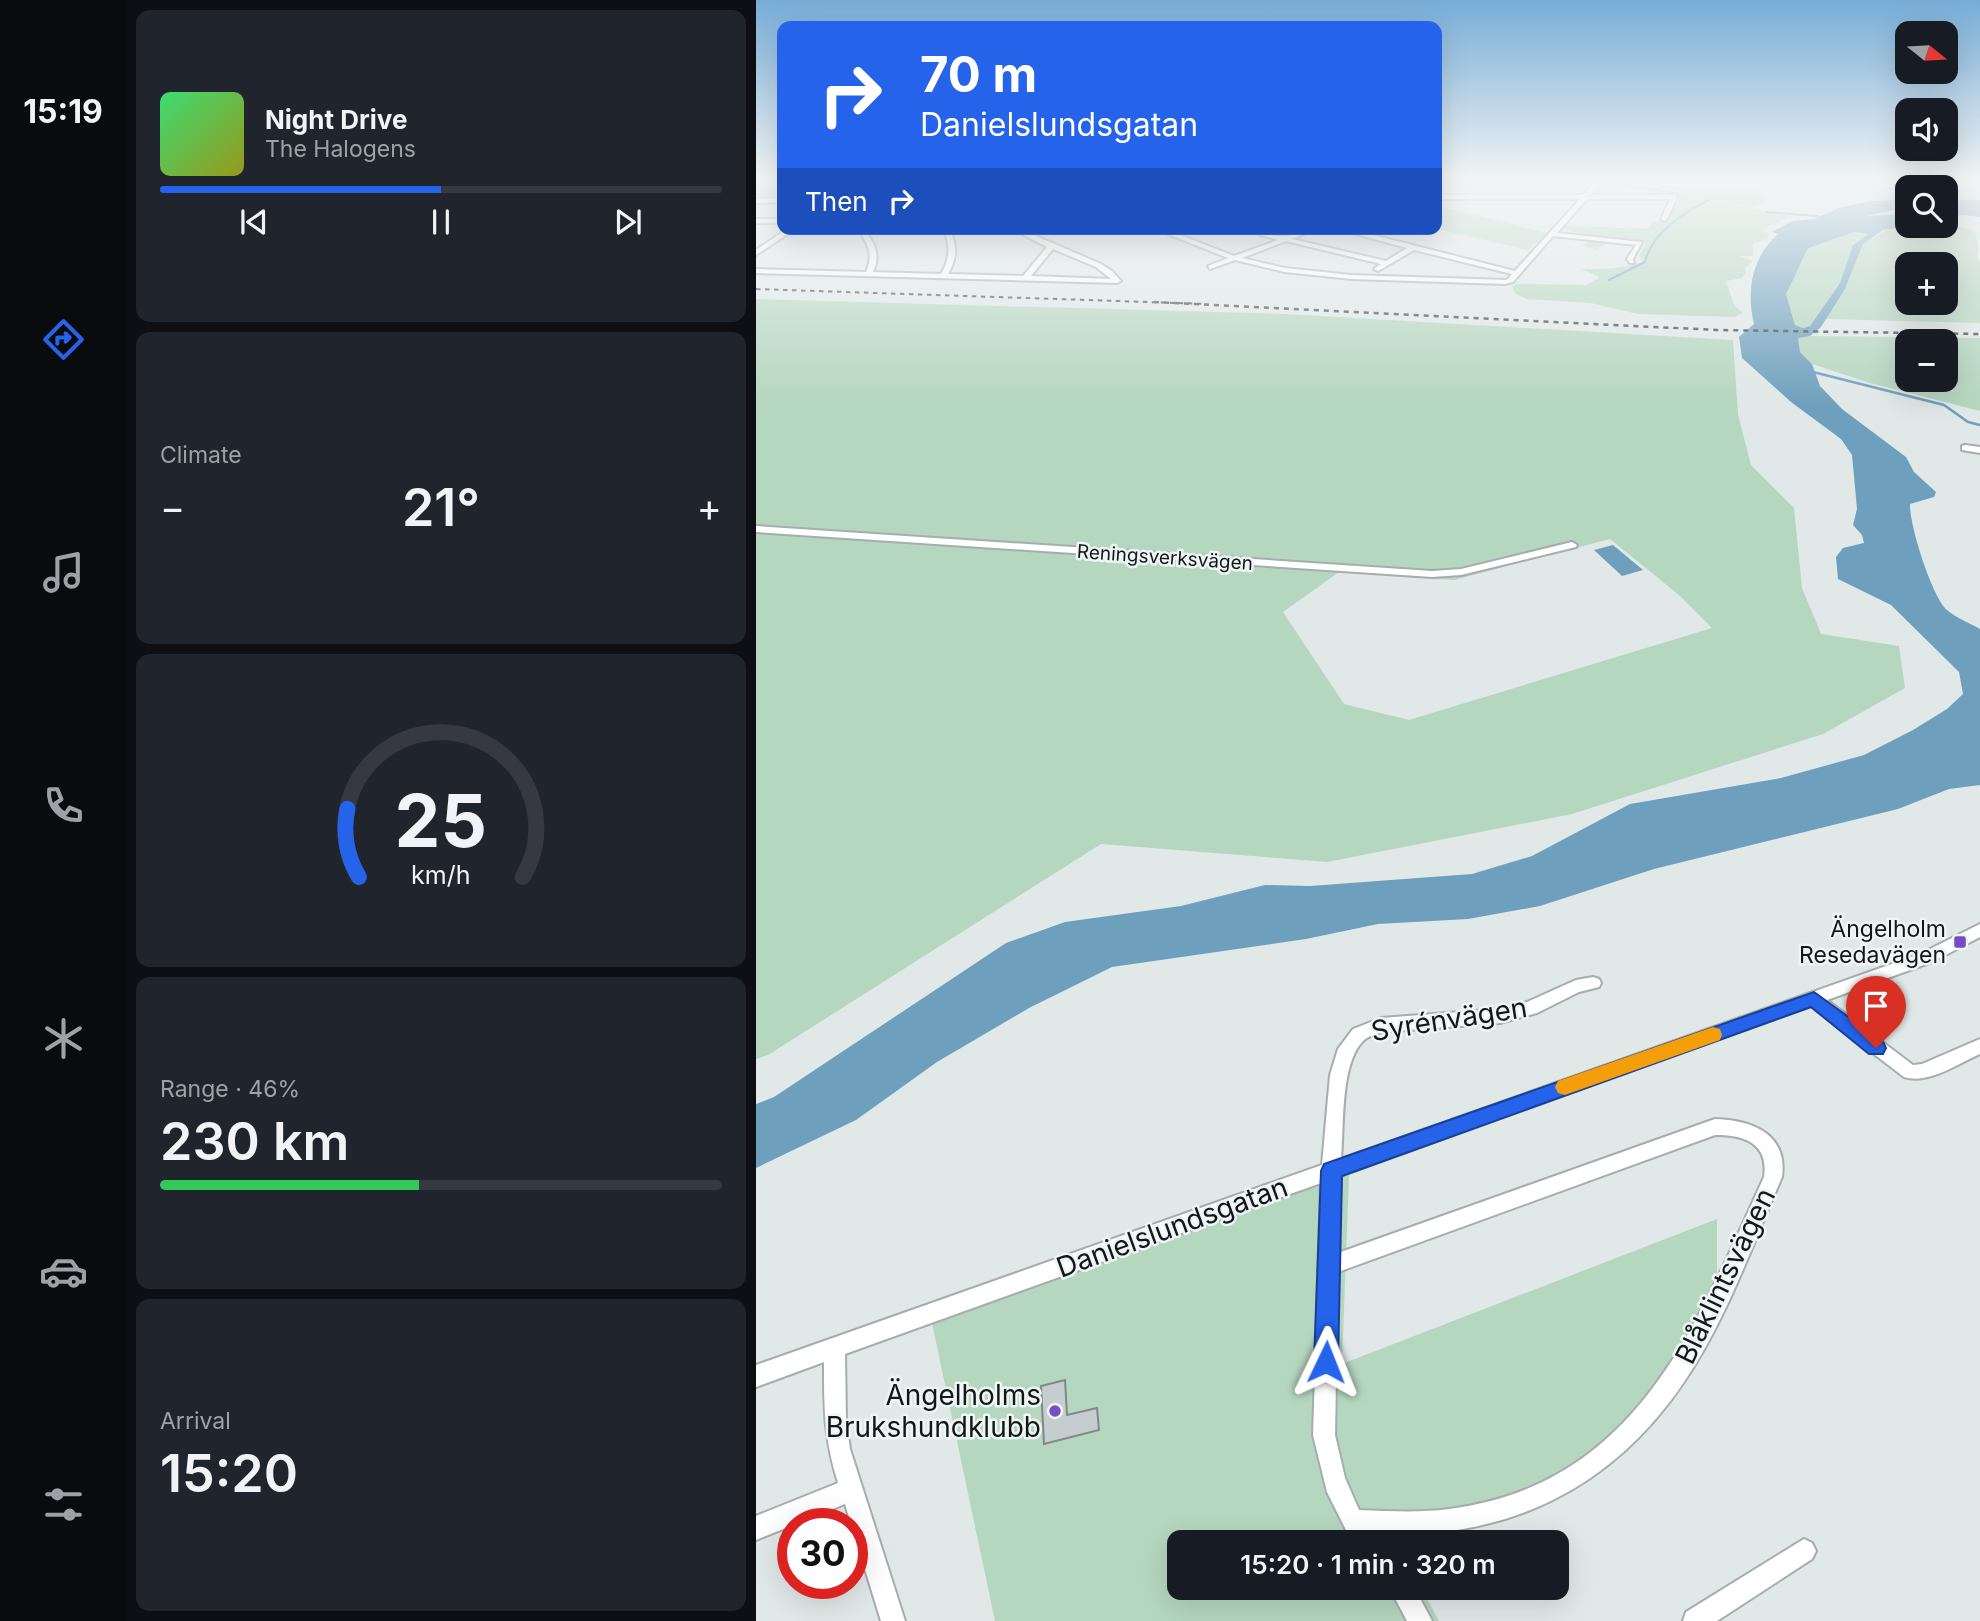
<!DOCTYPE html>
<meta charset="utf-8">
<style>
:root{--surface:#171b24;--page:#20242c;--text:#f1f3f6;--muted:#9ea1a6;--line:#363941;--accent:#2563eb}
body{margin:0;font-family:Inter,sans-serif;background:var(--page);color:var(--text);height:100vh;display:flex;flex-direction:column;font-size:26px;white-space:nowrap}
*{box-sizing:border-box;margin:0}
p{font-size:23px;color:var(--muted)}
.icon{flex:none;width:38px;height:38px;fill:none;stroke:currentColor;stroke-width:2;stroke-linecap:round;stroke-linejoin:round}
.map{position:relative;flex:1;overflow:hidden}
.drawer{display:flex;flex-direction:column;gap:10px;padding:10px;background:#0d0f14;width:630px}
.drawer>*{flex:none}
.top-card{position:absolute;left:21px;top:21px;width:665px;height:214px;border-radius:14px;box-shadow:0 7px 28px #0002;background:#2563eb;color:#fff;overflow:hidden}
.needle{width:46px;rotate:108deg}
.fabs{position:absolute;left:1139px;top:21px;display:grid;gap:14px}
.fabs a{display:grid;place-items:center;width:63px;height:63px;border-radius:14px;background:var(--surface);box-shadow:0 7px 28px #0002;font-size:35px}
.speed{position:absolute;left:21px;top:1508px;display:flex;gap:14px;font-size:35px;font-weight:700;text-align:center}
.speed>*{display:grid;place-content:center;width:91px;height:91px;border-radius:50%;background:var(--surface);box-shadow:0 7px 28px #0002;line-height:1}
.speed .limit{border:10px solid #d22;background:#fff;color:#111}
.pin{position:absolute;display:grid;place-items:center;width:60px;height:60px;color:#fff;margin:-72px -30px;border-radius:50% 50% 50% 0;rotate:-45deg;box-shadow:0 0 7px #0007}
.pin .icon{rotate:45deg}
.me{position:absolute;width:77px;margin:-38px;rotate:2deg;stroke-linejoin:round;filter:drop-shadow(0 0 5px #0008)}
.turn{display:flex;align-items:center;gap:24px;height:147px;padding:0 28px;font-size:32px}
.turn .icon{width:91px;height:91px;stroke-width:2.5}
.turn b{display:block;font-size:49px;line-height:60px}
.then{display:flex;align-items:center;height:66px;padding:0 28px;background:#0003;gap:14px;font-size:26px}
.big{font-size:52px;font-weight:600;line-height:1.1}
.drawer .widget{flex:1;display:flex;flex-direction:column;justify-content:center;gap:10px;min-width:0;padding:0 24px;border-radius:14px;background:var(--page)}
.drawer .dial{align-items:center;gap:0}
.dial svg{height:182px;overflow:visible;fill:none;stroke:var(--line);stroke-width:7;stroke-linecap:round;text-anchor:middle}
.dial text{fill:var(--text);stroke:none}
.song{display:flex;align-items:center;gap:21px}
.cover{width:84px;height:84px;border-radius:10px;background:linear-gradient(135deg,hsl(140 70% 55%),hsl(60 70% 35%))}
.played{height:7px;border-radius:4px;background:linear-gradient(90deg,var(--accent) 50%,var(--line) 50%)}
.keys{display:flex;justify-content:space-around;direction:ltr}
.heat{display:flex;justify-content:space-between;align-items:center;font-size:38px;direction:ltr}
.charge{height:10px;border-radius:5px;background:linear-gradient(90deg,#34c759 46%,var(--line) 0)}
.trip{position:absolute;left:411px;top:1530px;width:402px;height:70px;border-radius:14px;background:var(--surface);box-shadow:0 7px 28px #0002;font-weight:600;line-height:70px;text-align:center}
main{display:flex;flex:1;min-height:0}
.tab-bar{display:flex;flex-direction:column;width:126px;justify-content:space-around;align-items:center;background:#090b0e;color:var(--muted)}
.tab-bar .icon{width:49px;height:49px}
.tab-bar .current{color:var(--accent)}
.tab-bar b{font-size:32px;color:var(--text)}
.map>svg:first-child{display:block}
.green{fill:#b5d6bf;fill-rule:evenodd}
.water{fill:#6e9fbc;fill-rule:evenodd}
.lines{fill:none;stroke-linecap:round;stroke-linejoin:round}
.stream-far1{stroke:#6e9fbc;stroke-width:2}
.stream{stroke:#6e9fbc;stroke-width:2.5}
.building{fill:#c6cdcf;stroke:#82888a;stroke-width:2}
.minor-casing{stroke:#a6adad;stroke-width:4}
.minor{fill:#fff;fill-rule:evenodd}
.rail-far1{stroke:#414444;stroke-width:2;stroke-dasharray:4.5 4.5;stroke-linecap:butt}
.rail{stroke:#414444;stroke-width:2.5;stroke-dasharray:5 5;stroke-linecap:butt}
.route{fill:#2563eb;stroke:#184099;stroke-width:2}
.slow{fill:#f59e0b}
.poi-dot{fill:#764dc6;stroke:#eef6f5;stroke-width:2.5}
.labels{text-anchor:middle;stroke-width:5;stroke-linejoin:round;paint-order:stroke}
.far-street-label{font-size:19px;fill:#141717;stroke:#eef6f5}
.poi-label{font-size:23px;fill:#141717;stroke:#eef6f5;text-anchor:end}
.near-street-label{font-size:28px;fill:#141717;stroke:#eef6f5}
.near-poi-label{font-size:28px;fill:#141717;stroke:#eef6f5;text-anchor:end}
</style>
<main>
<nav class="tab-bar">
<b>15:19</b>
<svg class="icon current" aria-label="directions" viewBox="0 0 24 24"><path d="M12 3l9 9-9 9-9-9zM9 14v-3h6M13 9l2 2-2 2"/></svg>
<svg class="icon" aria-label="music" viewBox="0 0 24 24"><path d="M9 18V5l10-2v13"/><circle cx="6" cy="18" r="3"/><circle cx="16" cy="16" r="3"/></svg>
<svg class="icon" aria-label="phone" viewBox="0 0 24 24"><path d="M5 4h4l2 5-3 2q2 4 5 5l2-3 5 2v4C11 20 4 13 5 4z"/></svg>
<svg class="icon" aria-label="climate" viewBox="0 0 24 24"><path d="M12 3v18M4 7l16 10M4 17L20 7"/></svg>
<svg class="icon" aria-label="car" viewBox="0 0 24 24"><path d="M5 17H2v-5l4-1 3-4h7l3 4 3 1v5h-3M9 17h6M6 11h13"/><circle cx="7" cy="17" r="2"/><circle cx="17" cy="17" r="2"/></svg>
<svg class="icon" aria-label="filters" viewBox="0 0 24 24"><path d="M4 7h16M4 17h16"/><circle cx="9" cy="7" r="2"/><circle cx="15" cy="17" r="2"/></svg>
</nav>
<section class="drawer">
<div class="widget">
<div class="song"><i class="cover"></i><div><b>Night Drive</b><p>The Halogens</p></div></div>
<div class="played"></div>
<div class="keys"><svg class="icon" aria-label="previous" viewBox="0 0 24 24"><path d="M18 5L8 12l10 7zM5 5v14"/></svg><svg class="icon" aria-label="pause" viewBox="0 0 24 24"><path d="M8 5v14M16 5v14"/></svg><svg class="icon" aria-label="next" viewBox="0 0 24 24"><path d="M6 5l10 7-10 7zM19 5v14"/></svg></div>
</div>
<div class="widget"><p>Climate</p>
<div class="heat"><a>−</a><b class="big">21°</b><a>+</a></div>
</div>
<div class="widget dial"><svg viewBox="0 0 100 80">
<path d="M14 69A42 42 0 1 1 86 69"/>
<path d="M14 69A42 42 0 0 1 9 39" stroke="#2563eb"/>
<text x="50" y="56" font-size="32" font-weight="700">25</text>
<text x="50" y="72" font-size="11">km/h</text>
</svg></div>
<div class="widget"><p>Range · 46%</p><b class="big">230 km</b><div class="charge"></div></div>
<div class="widget"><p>Arrival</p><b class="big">15:20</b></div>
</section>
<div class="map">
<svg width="1224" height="1621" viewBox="0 0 1224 1621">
<rect width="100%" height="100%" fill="#e1e8e8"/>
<!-- green -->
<g class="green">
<polygon points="0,180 26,180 26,198 0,199"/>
<path d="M830,180h46l45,7 22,-7 95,2 -5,5 -31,2 9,12 -15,6 -75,-13 113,22 -28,14 8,4 -2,5 -15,5v12h-13l13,5 -8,7 1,5 -4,5 -16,3 8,24 9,8 -9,4 -96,-3 -47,-11 -64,-4 -11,-5 -4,-7 5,-3 69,1 12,-6v-3l-17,-7c19,0 43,0 61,-7l-3,-8 6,-8 -1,-5c-19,-6 -32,-1 -48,9l-14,-5 8,-4 1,-4 -28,-9 2,-2 82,3 7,-7 19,-3 -6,-4 12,-15 -2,-3z"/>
<polygon points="681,206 792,233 772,250 681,229"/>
<path d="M1190,224l29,7 4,17 -2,10 3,4v61l-155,-4 20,-30 18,-45 27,-16zM1152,264h38v39h-38z"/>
<path d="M1099,232l13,1 -15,12 -13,38 -30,43 -7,2 -8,-3 -9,-31c5,-8 18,-42 22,-45 2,-2 40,-15 47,-17z"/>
<path d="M0,299l530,15 447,26 5,75 13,50 43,43 8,80 19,46 78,12 6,42 -82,46 -251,80 -245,48 -226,-18 -333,211 -12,4zM854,539l69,56 33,33 -303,92 -65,-16 -61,-92 56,-40 115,8z"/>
<path d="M1054,336l170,2v73l-110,-28 -58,-19 -12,-12 -3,-15zM1152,341h38v39h-38z"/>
<polygon points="593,1175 586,1364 961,1219 961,1281 909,1380 830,1464 656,1542 424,1542 424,1587 665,1587 683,1621 239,1621 175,1318 230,1303"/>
</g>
<!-- water -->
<g class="water">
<path d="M1151,200v7l-40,9 40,-2v12l-24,4 -20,14 -18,45 -24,38 -11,9 -12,2 2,14 12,12 8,22 22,23 64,48 8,15 22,20 -2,5 -24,7c-1,20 22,93 37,106 9,8 23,13 33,19v156l-31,4 -51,20 -244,60 -114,37 -72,13 -90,5 -72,15 -194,28 -83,41 -92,54 -81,58 -100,48v-64l18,-7 232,-154 59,-21 116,-16 84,-21 45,1 162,-12 60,-18 98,-52 151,-26 83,-23 49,-25 34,-21 16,-15 -4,-22 -68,-67 -53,-26 -2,-22 7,-9 21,-5 -2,-8 -9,-10 4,-16 -5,-54 -11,-16 -50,-37 -49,-44 -3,-21 15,-13c-8,-33 -2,-67 24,-90l-6,-2 20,-11 22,-2 25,-11 31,-7zM1099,232l13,2 -15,11 -13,38 -30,43 -7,2 -8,-3 -9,-31c5,-8 19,-42 22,-45 2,-2 40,-15 47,-17z"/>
<polygon points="1190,200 1224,200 1224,217 1207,215 1190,217"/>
<polygon points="857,545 887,570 866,576 838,550"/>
</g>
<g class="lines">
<!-- stream-far1 -->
<g class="stream-far1">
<polyline points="844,180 923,194"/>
<polyline points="1010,212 1062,216"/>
<path d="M853,280l36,-18c6,-28 39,-50 64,-62"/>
</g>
<!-- stream -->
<polyline class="stream" points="1057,372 1188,405 1212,422 1224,425"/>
</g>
<!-- building -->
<polygon class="building" points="309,1380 311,1415 341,1408 343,1430 288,1444 285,1386"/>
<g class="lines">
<defs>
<g id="minor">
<polygon points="691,180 690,181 681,185 681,181"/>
<path d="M831,180l12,1v4l-9,10h84l3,2 -10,22 -3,2 -3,-2 9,-20h-83l-30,34 85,9 -9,17 1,4h-4l-3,-4 9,-14 -83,-9 -40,46 -8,2 -154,-5 -66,-7 -50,-12 -25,9 -2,-3 20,-8 -73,-29h10l69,27 44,-16 -38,-11c14,0 35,9 47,7 11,-2 18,-7 29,-7l-24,10 94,22 21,-13 -70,-19h12l166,42 65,-72h-143v-4h146l10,-10v-3zM530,241l95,23 -7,5 4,2 36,-21 98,24 -5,6 -156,-5 -66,-7 -43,-10z"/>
<polygon points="880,180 920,184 931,180 939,180 920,188"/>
<polygon points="26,198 26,202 0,203 0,199"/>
<rect x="0" y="219" width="26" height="4"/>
<polygon points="31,229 39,229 0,255 0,250"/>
<path d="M102,229h6c11,15 17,26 9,43l68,2c9,-15 10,-29 2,-45h6c9,16 8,30 -1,45l75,2 24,-29 -35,-18h8l81,35 11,7 9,10 -4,2 -361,-10v-4l110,3c8,-17 2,-28 -8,-43zM297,249l43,18 15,12 -80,-3z"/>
<polygon points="1209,445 1224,447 1224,453 1206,450 1206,446"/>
<polygon points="0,526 676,571 705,569 816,542 821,545 820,547 705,575 676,577 0,532"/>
<path d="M1224,924v13l-48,25 -105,38 86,65 9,-1 58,-25v15c-21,9 -52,31 -76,23l-93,-71 -471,170 -2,77 377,-134c37,1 73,15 67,58 -30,69 -56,143 -98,205 -73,108 -178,158 -308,152l4,8h-27l-3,-4 -23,-46 -14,-57 8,-252 -476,171 1,67 4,28 55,172h-24l-36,-117 -89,36v-24l82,-33c-14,-46 -14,-73 -14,-121l-68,25v-22l566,-200 8,-90 8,-26 15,-20 28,-11 119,-9 27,-7 49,-22 17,-3 6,2 2,4 -2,4 -20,5 -42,21 -37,10 -118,9c-6,2 -14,4 -19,9 -23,23 -19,86 -22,118l579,-205zM959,1135c29,0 54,8 49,42 -69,151 -128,308 -315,332 -30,4 -60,2 -90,1l-14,-32 -10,-43 3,-163z"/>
<polygon points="1048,1539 1056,1543 1060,1551 1056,1559 961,1621 927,1621 930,1612"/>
<polygon points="633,1587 658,1587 676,1621 651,1621"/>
</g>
</defs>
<!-- minor casing -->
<use href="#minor" class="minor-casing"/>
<!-- minor -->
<use href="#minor" class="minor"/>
<!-- rail-far1 -->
<polyline class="rail-far1" points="0,289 451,304"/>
<!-- rail -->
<polyline class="rail" points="398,302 960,330 1224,334"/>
</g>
<!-- sky -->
<linearGradient id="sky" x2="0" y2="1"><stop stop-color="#77acd6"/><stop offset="0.44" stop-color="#f2f5f5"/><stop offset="1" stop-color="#f2f5f5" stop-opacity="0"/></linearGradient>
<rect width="1224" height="407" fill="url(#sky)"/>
<!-- route -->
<polygon class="route" points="1058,992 1127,1042 1130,1048 1127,1054 1113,1054 1055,1007 586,1176 582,1362 579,1371 570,1374 562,1371 558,1362 565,1171 568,1164"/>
<!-- slow -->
<polygon class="slow" points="957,1027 964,1029 966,1035 964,1040 809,1095 802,1093 799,1087 802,1081"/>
<!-- markers -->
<g class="poi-dot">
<rect x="1197" y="935" width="14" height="14" rx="3.5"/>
<circle cx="299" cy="1411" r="7"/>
</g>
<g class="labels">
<!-- far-street labels -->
<g class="far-street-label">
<text transform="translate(409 557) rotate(4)" y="7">Reningsverksvägen</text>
</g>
<!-- poi labels -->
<g class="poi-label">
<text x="1190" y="937">Ängelholm<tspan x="1190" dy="26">Resedavägen</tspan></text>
</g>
<!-- near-street labels -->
<g class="near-street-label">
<text transform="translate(693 1019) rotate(-9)" y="10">Syrénvägen</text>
<text transform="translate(416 1227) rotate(-20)" y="10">Danielslundsgatan</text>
<text transform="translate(969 1276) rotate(-64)" y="10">Blåklintsvägen</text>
</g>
<!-- near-poi labels -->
<g class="near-poi-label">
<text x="285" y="1405">Ängelholms<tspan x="285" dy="32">Brukshundklubb</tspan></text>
</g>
</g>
</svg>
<div class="fabs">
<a><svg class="needle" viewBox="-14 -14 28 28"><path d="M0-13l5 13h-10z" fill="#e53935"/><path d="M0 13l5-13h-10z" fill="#9ea1a6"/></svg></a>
<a><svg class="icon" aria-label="sound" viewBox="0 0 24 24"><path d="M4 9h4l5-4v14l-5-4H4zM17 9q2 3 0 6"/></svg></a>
<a><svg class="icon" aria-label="search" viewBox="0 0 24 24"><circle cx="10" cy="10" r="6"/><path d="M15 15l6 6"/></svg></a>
<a>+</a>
<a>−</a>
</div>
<div class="speed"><div class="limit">30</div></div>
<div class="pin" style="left:1120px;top:1048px;background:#d93025"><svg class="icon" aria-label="arrive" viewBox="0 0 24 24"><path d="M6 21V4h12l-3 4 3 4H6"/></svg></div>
<svg class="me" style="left:570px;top:1362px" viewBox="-20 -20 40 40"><path d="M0-17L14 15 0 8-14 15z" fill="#2563eb" stroke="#fff" stroke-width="4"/></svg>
<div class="trip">15:20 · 1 min · 320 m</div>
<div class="top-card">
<div class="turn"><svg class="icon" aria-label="right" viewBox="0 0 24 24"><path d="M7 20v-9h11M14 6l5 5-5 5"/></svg><div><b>70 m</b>Danielslundsgatan</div></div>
<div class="then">Then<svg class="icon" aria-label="right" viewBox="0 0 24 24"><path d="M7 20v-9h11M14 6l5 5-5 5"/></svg></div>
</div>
</div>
</main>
